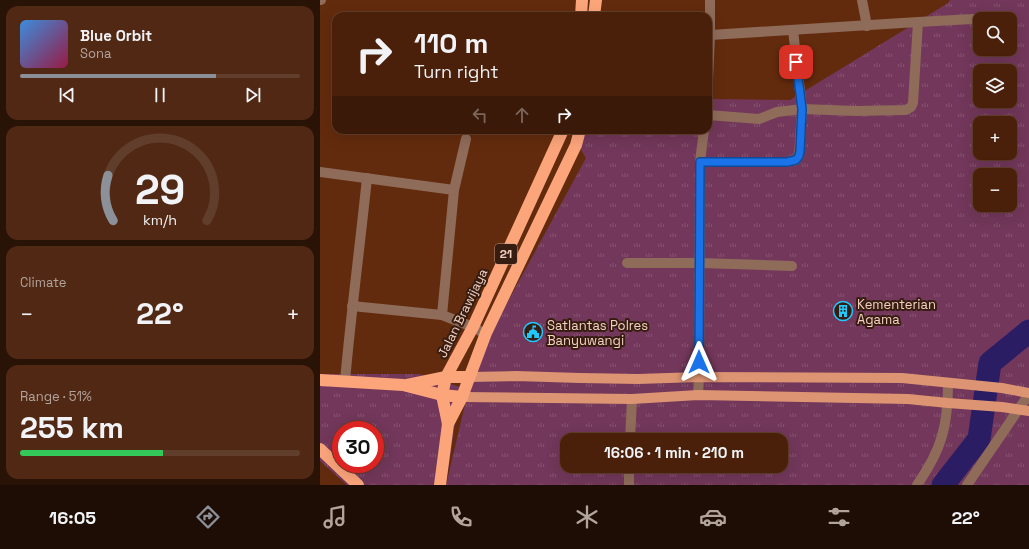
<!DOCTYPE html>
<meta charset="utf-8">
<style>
:root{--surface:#4a200a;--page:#512813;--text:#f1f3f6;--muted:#b2a39c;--line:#613e2b;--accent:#8c9099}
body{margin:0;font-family:"Space Grotesk",sans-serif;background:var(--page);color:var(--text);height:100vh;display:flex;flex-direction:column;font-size:15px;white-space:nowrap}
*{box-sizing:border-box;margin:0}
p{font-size:13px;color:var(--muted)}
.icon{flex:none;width:22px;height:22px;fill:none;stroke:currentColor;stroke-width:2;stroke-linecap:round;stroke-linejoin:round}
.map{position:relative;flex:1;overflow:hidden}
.drawer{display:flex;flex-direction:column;gap:6px;padding:6px;background:#291206;width:320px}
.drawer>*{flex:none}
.guide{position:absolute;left:12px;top:12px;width:380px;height:122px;border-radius:12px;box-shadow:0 4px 16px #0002,0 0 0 1px var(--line);background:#4a200a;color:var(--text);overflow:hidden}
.controls{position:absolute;left:653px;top:12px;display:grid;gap:8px}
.controls a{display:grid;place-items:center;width:44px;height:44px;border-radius:8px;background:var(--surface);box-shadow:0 4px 16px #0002,0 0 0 1px var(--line);font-size:20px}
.speed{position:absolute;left:12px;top:421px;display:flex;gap:8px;font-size:20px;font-weight:700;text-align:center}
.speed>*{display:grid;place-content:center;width:52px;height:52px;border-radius:50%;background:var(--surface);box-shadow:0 4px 16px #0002,0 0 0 1px var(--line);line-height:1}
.speed .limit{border:6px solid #d22;background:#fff;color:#111}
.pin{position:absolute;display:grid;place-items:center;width:34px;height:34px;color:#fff;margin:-17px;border-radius:8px;box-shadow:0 2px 6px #0006}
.me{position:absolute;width:44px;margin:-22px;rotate:0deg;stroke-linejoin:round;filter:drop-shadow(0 0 3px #0008)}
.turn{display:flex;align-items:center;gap:14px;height:84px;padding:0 16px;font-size:18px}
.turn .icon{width:52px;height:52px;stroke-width:2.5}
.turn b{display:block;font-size:28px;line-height:34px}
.lanes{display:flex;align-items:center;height:38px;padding:0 16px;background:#0003;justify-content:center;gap:20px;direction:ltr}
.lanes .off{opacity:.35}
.big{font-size:30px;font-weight:700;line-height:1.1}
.drawer .card{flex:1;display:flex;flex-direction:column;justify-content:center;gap:6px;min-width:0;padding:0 14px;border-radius:12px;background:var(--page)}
.drawer .dial{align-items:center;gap:0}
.dial svg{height:104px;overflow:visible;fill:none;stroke:var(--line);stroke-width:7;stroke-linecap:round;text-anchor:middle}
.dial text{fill:var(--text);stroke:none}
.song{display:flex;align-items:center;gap:12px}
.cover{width:48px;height:48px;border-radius:6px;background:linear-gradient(135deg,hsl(210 70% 55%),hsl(340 70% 35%))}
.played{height:4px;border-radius:2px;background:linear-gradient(90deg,var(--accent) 70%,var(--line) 70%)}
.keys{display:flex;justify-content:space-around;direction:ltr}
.heat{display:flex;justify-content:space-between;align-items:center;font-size:22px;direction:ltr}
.charge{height:6px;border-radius:3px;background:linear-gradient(90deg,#34c759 51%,var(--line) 0)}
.trip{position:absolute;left:240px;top:433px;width:228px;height:40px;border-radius:12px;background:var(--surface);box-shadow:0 4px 16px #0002,0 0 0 1px var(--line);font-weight:700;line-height:40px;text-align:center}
.menu{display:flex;height:64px;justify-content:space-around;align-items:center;background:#1e0d04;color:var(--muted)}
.menu .icon{width:28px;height:28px}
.menu .selected{color:var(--accent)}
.menu b{font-size:18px;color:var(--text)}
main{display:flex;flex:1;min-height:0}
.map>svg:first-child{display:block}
.park{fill:url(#park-tufts);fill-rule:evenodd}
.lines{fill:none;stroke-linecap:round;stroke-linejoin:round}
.river{stroke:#2b1d64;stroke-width:23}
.minor{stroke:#8f6b5a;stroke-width:10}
.major{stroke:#dd9472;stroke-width:10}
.highway{stroke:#fca57b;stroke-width:12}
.route-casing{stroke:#114b97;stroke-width:10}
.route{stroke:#1a73e8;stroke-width:7}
.labels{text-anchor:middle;stroke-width:4;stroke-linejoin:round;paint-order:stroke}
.shield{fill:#371d11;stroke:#bb9a8c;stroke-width:1}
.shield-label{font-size:12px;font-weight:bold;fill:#f3d0c0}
.poi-label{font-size:13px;fill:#f3d0c0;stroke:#371d11;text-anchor:start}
.street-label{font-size:13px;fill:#f3d0c0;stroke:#371d11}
</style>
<main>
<section class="drawer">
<div class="card">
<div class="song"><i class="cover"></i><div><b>Blue Orbit</b><p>Sona</p></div></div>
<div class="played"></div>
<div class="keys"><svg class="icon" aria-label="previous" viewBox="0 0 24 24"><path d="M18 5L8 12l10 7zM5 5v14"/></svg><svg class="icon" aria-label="pause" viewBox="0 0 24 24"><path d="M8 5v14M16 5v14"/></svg><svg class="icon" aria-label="next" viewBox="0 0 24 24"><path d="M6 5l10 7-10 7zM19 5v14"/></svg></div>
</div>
<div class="card dial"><svg viewBox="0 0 100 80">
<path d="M14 69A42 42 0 1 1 86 69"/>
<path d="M14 69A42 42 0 0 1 10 34" stroke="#8c9099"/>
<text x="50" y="56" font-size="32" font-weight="700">29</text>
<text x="50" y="72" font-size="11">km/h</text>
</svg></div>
<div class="card"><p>Climate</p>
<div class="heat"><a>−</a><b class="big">22°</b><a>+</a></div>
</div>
<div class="card"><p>Range · 51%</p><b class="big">255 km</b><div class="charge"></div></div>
</section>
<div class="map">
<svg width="709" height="485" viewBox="0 0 709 485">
<defs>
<pattern id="park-tufts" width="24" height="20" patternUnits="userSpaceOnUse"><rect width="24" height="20" fill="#72375a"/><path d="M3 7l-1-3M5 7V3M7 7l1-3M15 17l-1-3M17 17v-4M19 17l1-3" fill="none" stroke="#875370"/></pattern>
</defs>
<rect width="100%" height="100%" fill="#632b0d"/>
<!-- park -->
<g class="park">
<path d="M630,0h79v485h-583l29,-123 111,-204 -17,-28h139v-31l82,1 158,-97zM660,19h30v30h-30zM660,71h30v30h-30zM660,123h30v30h-30zM660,175h30v30h-30zM247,440h214v26h-214z"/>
<path d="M0,374h99l41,13 -11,78 -4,20h-98l-27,-24zM21,430h34v34h-34z"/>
</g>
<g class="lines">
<!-- river -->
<polyline class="river" points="623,485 659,439 670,363 709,331"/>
<!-- minor -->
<g class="minor">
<polyline points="0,0 1,0"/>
<polyline points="542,0 547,26"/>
<polyline points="390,35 598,22 653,19"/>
<polyline points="388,80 390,35 390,0"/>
<polyline points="388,115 439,119 457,112 482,109 536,111 586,110 591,107 593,103 598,22"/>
<polyline points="146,139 134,190 122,315 153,327 165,334"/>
<polyline points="380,162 467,162 476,160 479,156 482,109 473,30"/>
<polyline points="0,172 134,190"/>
<polyline points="307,263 380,263 472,266"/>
<polyline points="32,306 122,315"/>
<path d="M25,381c6,-68 15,-135 22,-203"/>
<polyline points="378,395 379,377 380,162 384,130"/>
<polyline points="310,440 312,399"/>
<polyline points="309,485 309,466"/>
<path d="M597,485c25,-36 31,-59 31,-102"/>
<polyline points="647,485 709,394"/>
</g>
<!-- major -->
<g class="major">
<polyline points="149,377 196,376 260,378 318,379 379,377 582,378 682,388 709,393"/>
<polyline points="142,397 312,399 378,395 588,399 628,403 682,407 709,411"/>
</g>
<!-- highway -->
<g class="highway">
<polyline points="261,16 262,0"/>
<polyline points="274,16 276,0"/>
<polyline points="0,380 83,385 122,395 142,397"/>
<polyline points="87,385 126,377 149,377"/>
<polyline points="128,424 142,397 166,333 256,145 260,130"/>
<polyline points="0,449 38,485"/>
<polyline points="120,485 128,424 122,395 126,377 153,327 243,130"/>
</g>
</g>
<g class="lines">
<defs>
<polyline id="route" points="379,362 380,162 467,162 476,160 479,156 480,151 482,109 476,62"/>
</defs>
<!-- route casing -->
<use href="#route" class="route-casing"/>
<!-- route -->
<use href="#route" class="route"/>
</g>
<!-- icons -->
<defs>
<symbol id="building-ring" viewBox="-11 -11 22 22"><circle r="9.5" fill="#371d11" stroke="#20c9fd" stroke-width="1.5"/><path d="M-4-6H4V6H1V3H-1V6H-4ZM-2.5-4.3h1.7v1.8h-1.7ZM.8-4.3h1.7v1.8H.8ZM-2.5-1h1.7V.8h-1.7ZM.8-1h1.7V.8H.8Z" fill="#20c9fd"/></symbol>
<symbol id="civic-ring" viewBox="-11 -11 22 22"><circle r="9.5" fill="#371d11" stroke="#20c9fd" stroke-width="1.5"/><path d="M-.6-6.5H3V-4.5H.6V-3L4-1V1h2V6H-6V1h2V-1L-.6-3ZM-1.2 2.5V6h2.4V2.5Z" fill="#20c9fd"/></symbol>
</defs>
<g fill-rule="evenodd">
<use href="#building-ring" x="512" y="300" width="22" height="22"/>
<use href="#civic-ring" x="202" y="321" width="22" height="22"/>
</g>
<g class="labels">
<!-- shield labels -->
<rect class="shield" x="175" y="244" width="22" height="20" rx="3"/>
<g class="shield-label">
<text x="186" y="258">21</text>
</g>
<!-- poi labels -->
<g class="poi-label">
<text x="537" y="309">Kementerian<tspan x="537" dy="15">Agama</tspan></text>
<text x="227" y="330">Satlantas Polres<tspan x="227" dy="15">Banyuwangi</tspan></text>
</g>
<!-- street labels -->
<g class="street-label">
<text transform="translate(142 313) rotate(-64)" y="5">Jalan Brawijaya</text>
</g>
</g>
</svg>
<div class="controls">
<a><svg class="icon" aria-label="search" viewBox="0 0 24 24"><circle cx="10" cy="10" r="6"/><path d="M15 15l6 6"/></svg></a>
<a><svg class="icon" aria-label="layers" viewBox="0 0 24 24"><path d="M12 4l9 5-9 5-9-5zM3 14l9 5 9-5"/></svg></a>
<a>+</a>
<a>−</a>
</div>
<div class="speed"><div class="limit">30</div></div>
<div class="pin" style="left:476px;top:62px;background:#d93025"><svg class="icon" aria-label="arrive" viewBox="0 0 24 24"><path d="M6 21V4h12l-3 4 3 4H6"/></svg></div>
<svg class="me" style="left:379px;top:362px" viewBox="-20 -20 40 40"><path d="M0-17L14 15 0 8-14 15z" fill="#1a73e8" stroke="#fff" stroke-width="4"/></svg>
<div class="trip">16:06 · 1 min · 210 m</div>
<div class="guide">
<div class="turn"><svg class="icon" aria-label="right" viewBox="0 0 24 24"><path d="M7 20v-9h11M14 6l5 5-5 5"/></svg><div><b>110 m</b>Turn right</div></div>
<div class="lanes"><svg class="icon off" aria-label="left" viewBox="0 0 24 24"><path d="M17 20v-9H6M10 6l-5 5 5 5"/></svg><svg class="icon off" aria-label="ahead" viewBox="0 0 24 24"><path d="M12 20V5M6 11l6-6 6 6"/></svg><svg class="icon" aria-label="right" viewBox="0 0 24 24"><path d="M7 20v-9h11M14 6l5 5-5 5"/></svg></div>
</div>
</div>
</main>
<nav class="menu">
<b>16:05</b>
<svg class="icon selected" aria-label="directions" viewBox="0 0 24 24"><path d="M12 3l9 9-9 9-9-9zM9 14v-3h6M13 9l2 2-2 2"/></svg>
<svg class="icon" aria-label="music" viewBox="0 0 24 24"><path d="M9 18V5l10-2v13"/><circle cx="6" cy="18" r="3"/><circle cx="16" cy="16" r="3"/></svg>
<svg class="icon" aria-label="phone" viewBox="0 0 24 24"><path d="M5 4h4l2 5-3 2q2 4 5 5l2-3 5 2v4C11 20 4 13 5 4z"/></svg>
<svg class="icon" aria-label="climate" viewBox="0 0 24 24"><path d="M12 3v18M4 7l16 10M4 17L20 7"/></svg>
<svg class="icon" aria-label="car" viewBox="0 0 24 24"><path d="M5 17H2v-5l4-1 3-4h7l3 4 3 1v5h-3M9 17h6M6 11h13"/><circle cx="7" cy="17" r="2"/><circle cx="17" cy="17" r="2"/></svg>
<svg class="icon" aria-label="filters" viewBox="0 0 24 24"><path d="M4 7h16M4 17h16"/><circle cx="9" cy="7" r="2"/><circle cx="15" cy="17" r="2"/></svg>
<b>22°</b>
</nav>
